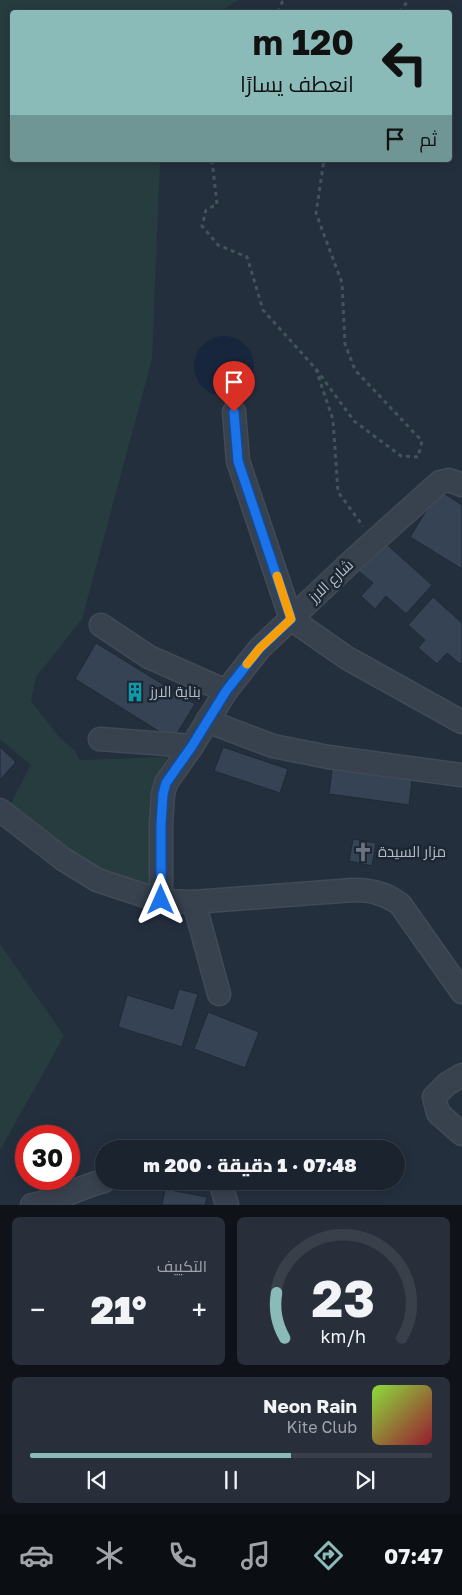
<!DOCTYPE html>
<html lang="ar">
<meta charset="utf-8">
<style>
:root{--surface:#1b232e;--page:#282f3a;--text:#f1f3f6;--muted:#a0a4aa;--line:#39404a;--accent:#8bbbb9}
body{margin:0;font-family:"Golos Text",Cairo,sans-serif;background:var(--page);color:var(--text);direction:rtl;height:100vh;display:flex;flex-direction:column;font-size:19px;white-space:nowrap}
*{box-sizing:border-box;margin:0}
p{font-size:16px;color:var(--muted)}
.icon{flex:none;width:28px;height:28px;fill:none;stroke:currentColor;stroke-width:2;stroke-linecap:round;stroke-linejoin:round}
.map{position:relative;height:1205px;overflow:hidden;direction:ltr}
.sheet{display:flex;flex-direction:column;gap:12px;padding:12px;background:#0f1319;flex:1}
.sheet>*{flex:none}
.top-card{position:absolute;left:10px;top:10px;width:442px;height:152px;border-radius:5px;box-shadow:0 2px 12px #0003,0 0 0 1px var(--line);direction:rtl;background:#8bbbb9;color:#111;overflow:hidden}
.speed{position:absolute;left:15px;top:1125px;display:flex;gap:10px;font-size:25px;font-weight:700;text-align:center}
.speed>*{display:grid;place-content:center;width:65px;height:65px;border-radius:50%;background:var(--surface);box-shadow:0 2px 12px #0003,0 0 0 1px var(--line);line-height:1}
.speed .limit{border:8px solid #d22;background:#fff;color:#111}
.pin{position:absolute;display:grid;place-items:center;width:42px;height:42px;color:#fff;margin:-51px -21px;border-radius:50% 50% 50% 0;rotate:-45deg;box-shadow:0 0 5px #0007}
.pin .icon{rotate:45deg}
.me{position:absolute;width:55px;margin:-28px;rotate:0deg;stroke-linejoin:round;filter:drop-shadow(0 0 4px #0008)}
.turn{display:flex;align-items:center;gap:18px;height:105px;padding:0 15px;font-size:22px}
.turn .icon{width:65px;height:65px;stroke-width:2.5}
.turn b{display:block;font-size:35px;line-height:42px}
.then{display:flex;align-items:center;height:48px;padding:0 15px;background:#0003;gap:10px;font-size:19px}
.big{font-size:38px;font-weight:800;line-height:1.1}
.sheet .tile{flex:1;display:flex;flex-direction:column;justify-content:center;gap:8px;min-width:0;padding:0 18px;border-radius:8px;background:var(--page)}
.sheet .dial{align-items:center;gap:0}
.dial svg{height:130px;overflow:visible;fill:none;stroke:var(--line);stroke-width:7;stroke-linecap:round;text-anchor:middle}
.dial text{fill:var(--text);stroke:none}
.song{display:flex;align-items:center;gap:15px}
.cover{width:60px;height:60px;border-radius:8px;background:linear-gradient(135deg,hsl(90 70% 55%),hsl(350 70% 35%))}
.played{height:5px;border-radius:2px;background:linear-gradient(90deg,var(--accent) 65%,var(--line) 65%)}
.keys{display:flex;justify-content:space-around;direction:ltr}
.heat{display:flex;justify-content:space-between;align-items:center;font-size:28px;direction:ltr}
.sheet .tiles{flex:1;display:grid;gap:12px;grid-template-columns:1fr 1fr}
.tile:last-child{grid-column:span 2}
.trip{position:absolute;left:95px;top:1140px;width:310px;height:50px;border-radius:25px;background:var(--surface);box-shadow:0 2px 12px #0003,0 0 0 1px var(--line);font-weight:800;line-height:50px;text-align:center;direction:rtl}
.tab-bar{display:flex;height:80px;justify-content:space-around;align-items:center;background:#0b0e12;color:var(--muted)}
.tab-bar .icon{width:35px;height:35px}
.tab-bar .on{color:var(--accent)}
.tab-bar b{font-size:22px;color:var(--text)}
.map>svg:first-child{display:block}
.green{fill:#263c3f}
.water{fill:#17263c}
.building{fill:#364354;stroke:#1f2835}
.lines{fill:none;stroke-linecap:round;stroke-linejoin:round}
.minor-casing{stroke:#414a57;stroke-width:25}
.path{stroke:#3f5557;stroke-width:3;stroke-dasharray:4 4;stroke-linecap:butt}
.minor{stroke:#38414e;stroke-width:22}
.route-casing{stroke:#114b97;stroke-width:12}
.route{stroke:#1a73e8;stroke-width:9}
.slow{stroke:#f59e0b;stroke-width:9}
.labels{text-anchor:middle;stroke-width:5;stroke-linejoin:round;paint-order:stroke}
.street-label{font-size:15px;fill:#b4bcc9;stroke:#1d2633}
.poi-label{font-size:15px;fill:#b4bcc9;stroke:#1d2633;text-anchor:start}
</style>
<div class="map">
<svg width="462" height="1205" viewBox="0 0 462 1205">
<rect width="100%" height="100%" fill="#242f3e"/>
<!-- green -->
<g class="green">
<polygon points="0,0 238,0 220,12 12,12 12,160 160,160 152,359 82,619 36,677 31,701 60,738 74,750 80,760 168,757 155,780 149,886 105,872 65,850 9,807 31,765 0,739"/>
<polygon points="0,944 64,1036 0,1150"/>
</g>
<!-- water -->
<circle class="water" cx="224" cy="366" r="30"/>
<!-- building -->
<g class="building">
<polygon points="439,490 462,505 462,569 410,537"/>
<polygon points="382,540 432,585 406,614 386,596 375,609 361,596 373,583 356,569"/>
<polygon points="433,597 462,623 462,662 460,664 447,653 437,664 418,648 425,640 408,625"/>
<polygon points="96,643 195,704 173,740 75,679"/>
<polygon points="0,747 16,762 0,780"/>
<polygon points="223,747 288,769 280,793 214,771"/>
<polygon points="333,762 413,772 409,805 329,794"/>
<polygon points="353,839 376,843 372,866 349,861"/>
<polygon points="179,989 198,994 182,1047 118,1027 127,995 173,1009"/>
<polygon points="208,1012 259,1032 245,1068 194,1049"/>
<polygon points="165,1189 207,1197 205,1205 162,1205"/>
</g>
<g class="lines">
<defs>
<g id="minor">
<polyline points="234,412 238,461 291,619 347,658 462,722"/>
<polyline points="101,625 149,657 226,691"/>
<polyline points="207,721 273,746 328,757 462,775"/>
<polyline points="100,739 192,746"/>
<path d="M0,810l63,49 34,21 64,21 33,1 159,-12c18,0 31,3 47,14l62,88"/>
<polyline points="161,901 161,824 163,794 166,783 192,746 226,691 260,648 352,561 440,482 449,480 462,485"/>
<polyline points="194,902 219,994"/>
<polyline points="462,1075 447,1084 434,1097 438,1113 462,1134"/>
<polyline points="220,1181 227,1205"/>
<path d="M32,1205c25,-4 47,-18 72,-24"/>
</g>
</defs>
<!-- minor casing -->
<use href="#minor" class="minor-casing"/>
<!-- path -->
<g class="path">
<polyline points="278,12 283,0"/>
<polyline points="399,12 409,0"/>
<polyline points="212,160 217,204 206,210 202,226 218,245 247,257 263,310 316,369 333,420 338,492 363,526"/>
<polyline points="316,369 354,421 401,456 418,457 422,441 355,370 345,344 342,283 316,213 324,160"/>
</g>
<!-- minor -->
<use href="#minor" class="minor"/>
</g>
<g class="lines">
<defs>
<polyline id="route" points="161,900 161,824 163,794 166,783 192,746 226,691 260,648 291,619 238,461 234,412"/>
</defs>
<!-- route casing -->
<use href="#route" class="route-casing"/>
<!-- route -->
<use href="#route" class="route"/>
<!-- slow -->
<polyline class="slow" points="247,664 260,648 291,619 277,576"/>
</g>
<!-- icons -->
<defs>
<symbol id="building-bare" viewBox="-9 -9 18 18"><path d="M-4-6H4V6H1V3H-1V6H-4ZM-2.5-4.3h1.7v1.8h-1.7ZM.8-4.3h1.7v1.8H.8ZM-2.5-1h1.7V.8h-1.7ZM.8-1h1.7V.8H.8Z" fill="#0f9aa8" stroke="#1d2633" stroke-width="2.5" paint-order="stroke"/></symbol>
<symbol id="church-bare" viewBox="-9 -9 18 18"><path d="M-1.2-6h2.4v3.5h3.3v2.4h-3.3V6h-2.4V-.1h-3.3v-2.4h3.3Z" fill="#6b7280" stroke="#1d2633" stroke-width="2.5" paint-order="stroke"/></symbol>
</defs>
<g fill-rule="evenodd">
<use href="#building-bare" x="121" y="678" width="28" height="28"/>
<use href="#church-bare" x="349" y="838" width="28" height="28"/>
</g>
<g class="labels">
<!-- street labels -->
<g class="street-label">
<text transform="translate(331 581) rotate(-43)" y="5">شارع الارز</text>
</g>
<!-- poi labels -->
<g class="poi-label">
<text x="150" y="697">بناية الارز</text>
<text x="378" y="857">مزار السيدة</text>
</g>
</g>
</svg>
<div class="speed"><div class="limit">30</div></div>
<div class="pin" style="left:234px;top:412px;background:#d93025"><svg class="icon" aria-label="arrive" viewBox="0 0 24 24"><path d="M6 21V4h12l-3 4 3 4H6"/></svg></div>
<svg class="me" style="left:161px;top:900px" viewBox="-20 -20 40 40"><path d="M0-17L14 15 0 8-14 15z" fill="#1a73e8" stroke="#fff" stroke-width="4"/></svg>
<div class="trip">07:48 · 1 دقيقة · 200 m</div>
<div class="top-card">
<div class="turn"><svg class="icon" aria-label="left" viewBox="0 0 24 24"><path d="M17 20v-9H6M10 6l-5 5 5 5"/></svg><div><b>120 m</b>انعطف يسارًا</div></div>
<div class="then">ثم<svg class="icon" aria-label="arrive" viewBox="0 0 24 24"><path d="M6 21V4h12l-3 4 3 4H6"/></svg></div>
</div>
</div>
<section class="sheet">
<div class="tiles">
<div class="tile dial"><svg viewBox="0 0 100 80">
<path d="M14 69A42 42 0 1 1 86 69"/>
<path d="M14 69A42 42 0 0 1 9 41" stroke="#8bbbb9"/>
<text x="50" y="56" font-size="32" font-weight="700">23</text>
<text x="50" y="72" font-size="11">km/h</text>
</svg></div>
<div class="tile"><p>التكييف</p>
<div class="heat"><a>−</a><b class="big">21°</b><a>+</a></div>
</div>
<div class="tile">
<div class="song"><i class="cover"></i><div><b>Neon Rain</b><p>Kite Club</p></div></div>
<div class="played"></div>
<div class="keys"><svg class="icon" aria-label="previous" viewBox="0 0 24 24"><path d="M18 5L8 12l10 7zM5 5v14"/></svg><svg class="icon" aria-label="pause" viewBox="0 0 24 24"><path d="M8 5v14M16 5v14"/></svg><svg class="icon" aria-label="next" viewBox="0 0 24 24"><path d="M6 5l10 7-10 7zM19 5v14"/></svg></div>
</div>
</div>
</section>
<nav class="tab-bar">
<b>07:47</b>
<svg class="icon on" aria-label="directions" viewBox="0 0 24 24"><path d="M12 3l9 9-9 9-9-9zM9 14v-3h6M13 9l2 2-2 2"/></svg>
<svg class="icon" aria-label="music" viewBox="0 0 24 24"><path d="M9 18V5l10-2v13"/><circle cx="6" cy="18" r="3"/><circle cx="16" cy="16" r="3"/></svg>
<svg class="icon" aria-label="phone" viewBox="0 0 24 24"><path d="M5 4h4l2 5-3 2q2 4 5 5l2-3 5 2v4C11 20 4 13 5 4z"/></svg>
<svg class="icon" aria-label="climate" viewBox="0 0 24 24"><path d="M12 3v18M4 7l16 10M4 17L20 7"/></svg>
<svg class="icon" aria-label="car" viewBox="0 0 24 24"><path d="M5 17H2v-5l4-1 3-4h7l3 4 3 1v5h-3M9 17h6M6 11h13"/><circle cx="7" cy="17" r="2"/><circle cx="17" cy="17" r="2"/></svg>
</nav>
